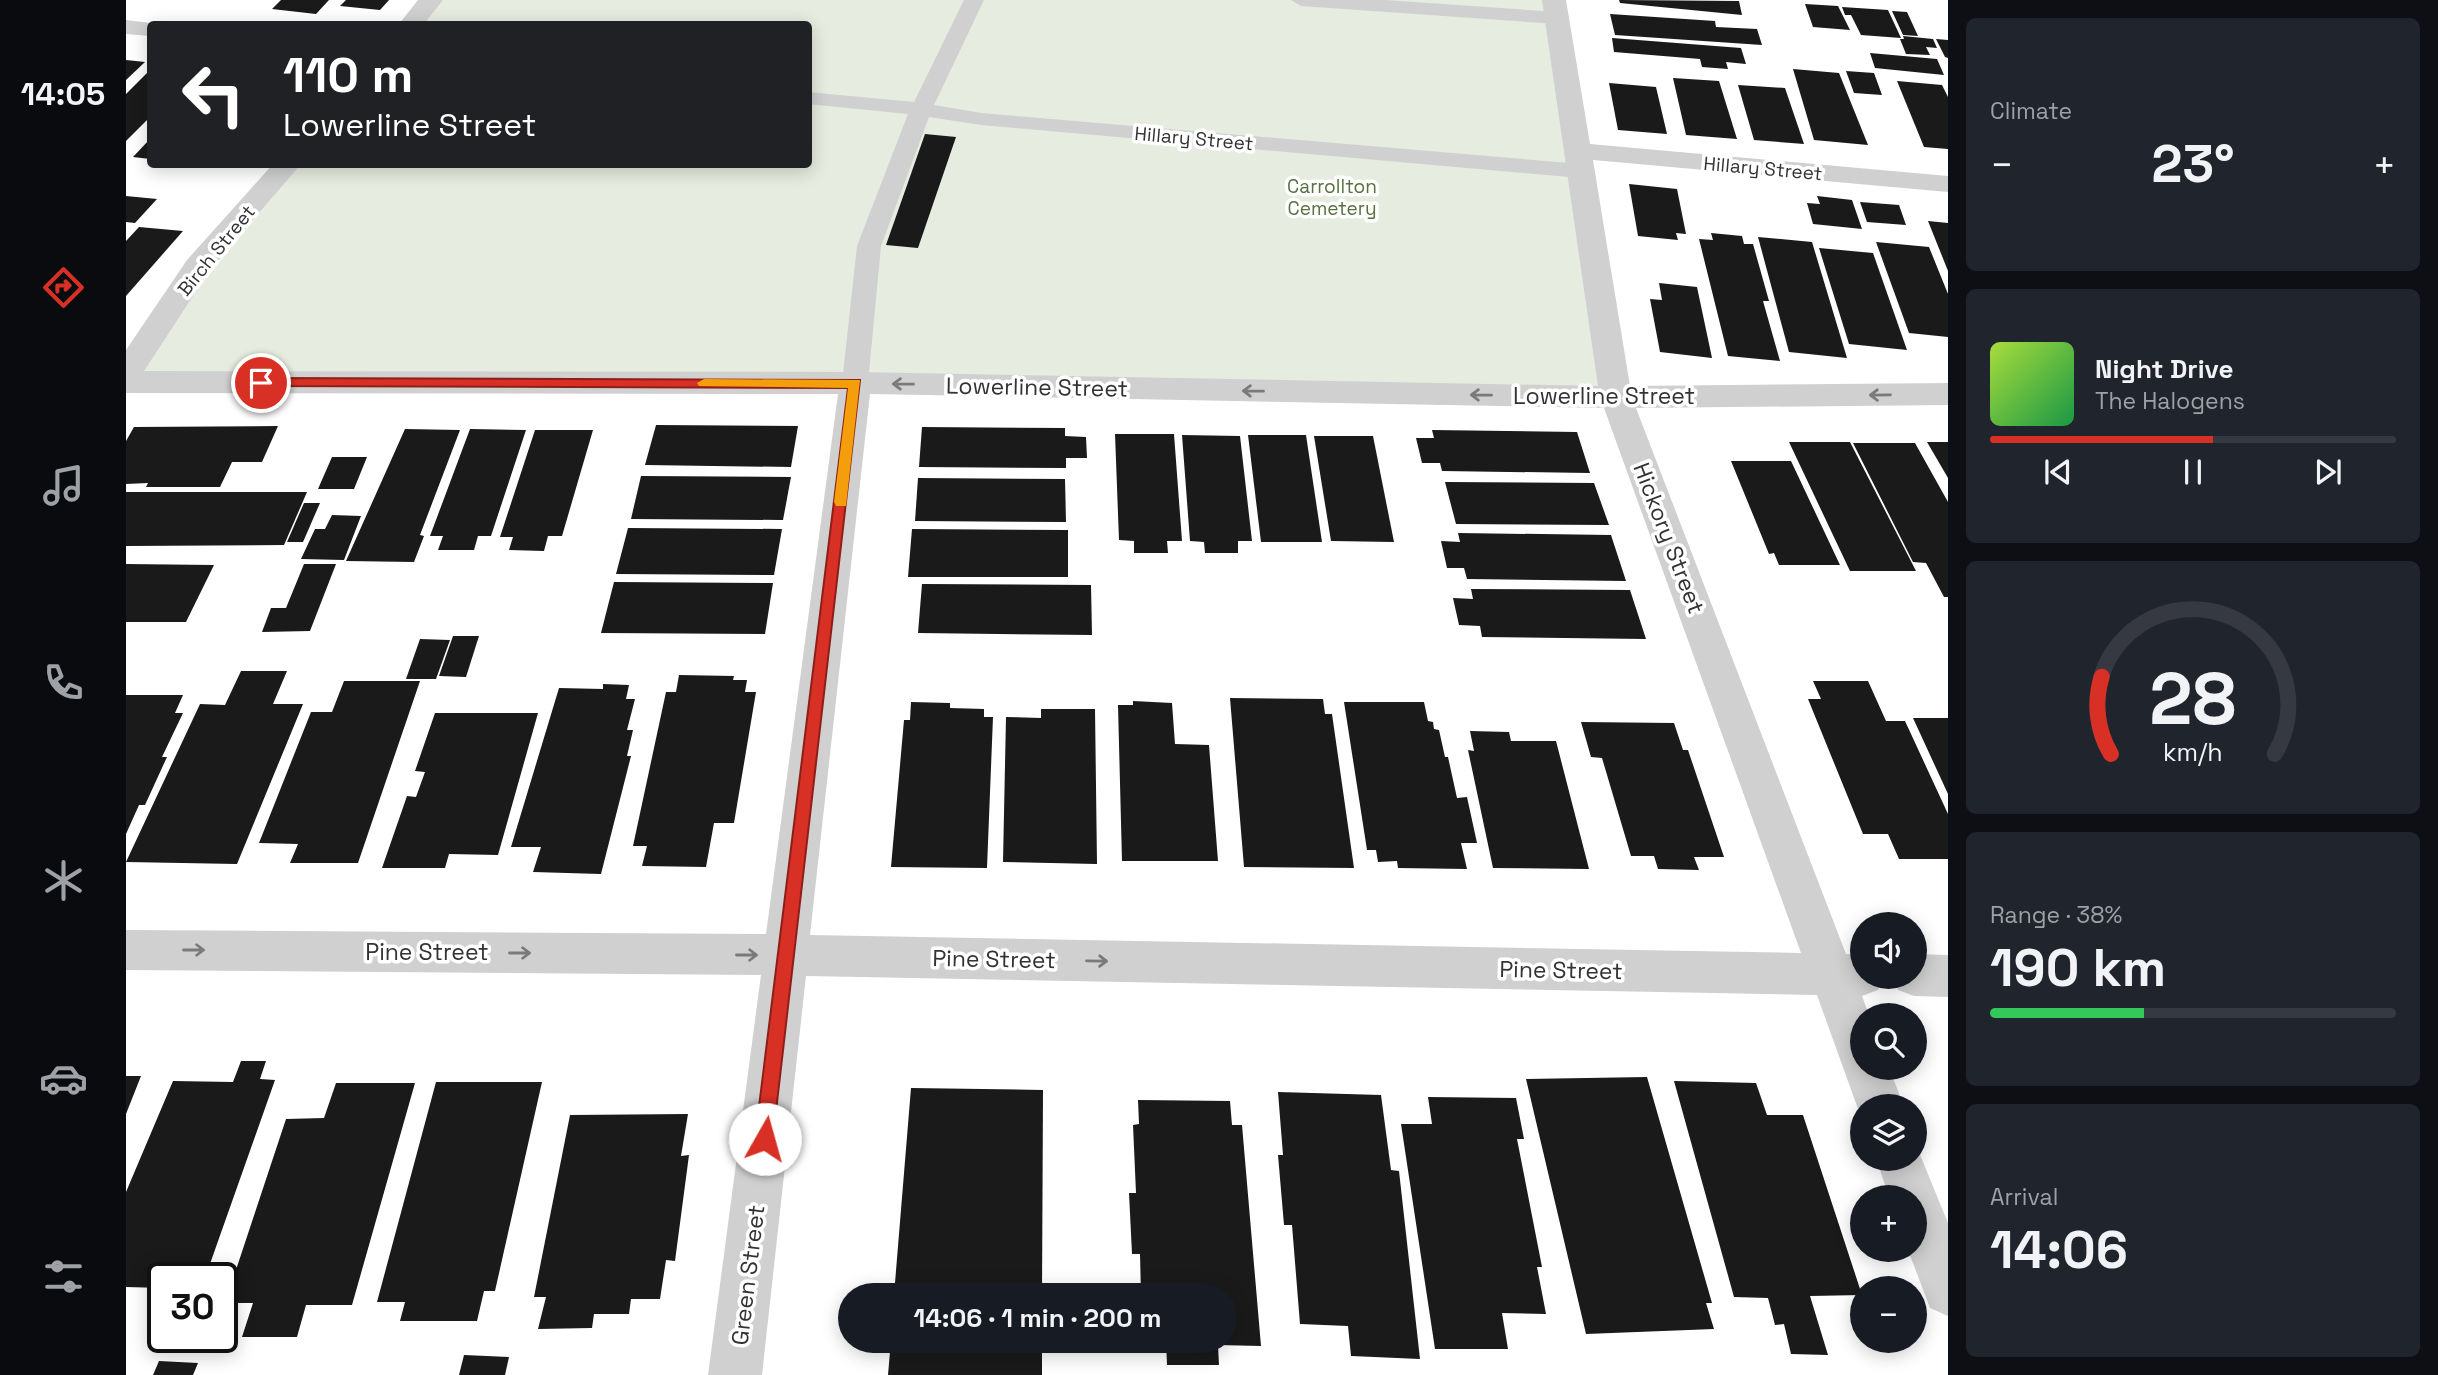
<!DOCTYPE html>
<meta charset="utf-8">
<style>
:root{--surface:#171b24;--page:#20242c;--text:#f1f3f6;--muted:#9ea1a6;--line:#363941;--accent:#d93025}
body{margin:0;font-family:"Space Grotesk",sans-serif;background:var(--page);color:var(--text);height:100vh;display:flex;flex-direction:column;font-size:26px;white-space:nowrap}
*{box-sizing:border-box;margin:0}
p{font-size:23px;color:var(--muted)}
.icon{flex:none;width:38px;height:38px;fill:none;stroke:currentColor;stroke-width:2;stroke-linecap:round;stroke-linejoin:round}
.map{position:relative;flex:1;overflow:hidden}
.sheet{display:flex;flex-direction:column;gap:18px;padding:18px;background:#0d0f14;width:490px}
.sheet>*{flex:none}
.hud{position:absolute;left:21px;top:21px;width:665px;height:147px;border-radius:7px;box-shadow:0 4px 18px #0003;background:#202124;color:#fff;overflow:hidden}
.buttons{position:absolute;left:1724px;top:912px;display:grid;gap:14px}
.buttons a{display:grid;place-items:center;width:77px;height:77px;border-radius:50%;background:var(--surface);box-shadow:0 4px 18px #0003;font-size:35px}
.speed{position:absolute;left:21px;top:1262px;display:flex;gap:14px;font-size:35px;font-weight:700;text-align:center}
.speed>*{display:grid;place-content:center;width:91px;height:91px;border-radius:50%;background:var(--surface);box-shadow:0 4px 18px #0003;line-height:1}
.speed .limit{border:4px solid #111;border-radius:10px;background:#fff;color:#111}
.pin{position:absolute;display:grid;place-items:center;width:60px;height:60px;color:#fff;margin:-30px;border:4px solid #fff;border-radius:50%;box-shadow:0 2px 7px #0007}
.me{position:absolute;width:77px;margin:-38px;rotate:7deg;stroke-linejoin:round;filter:drop-shadow(0 0 5px #0008)}
.turn{display:flex;align-items:center;gap:24px;height:147px;padding:0 21px;font-size:32px}
.turn .icon{width:91px;height:91px;stroke-width:2.5}
.turn b{display:block;font-size:49px;line-height:60px}
.big{font-size:52px;font-weight:700;line-height:1.1}
.sheet .widget{flex:1;display:flex;flex-direction:column;justify-content:center;gap:10px;min-width:0;padding:0 24px;border-radius:10px;background:var(--page)}
.sheet .dial{align-items:center;gap:0}
.dial svg{height:182px;overflow:visible;fill:none;stroke:var(--line);stroke-width:7;stroke-linecap:round;text-anchor:middle}
.dial text{fill:var(--text);stroke:none}
.song{display:flex;align-items:center;gap:21px}
.cover{width:84px;height:84px;border-radius:10px;background:linear-gradient(135deg,hsl(80 70% 55%),hsl(140 70% 35%))}
.played{height:7px;border-radius:4px;background:linear-gradient(90deg,var(--accent) 55%,var(--line) 55%)}
.keys{display:flex;justify-content:space-around;direction:ltr}
.heat{display:flex;justify-content:space-between;align-items:center;font-size:38px;direction:ltr}
.charge{height:10px;border-radius:5px;background:linear-gradient(90deg,#34c759 38%,var(--line) 0)}
.trip{position:absolute;left:712px;top:1283px;width:399px;height:70px;border-radius:35px;background:var(--surface);box-shadow:0 4px 18px #0003;font-weight:700;line-height:70px;text-align:center}
main{display:flex;flex:1;min-height:0}
.dock{display:flex;flex-direction:column;width:126px;justify-content:space-around;align-items:center;background:#090b0e;color:var(--muted)}
.dock .icon{width:49px;height:49px}
.dock .current{color:var(--accent)}
.dock b{font-size:32px;color:var(--text)}
.map>svg:first-child{display:block}
.green{fill:#e6ecdf}
.building{fill:#1a1a1a}
.lines{fill:none;stroke-linecap:round;stroke-linejoin:round}
.service{fill:#d0d0d0;fill-rule:evenodd}
.minor{fill:#d0d0d0;fill-rule:evenodd}
.oneway{stroke:#7a7a7a}
.route{fill:#d93025;stroke:#8d1f18;stroke-width:2}
.slow{fill:#f59e0b}
.labels{text-anchor:middle;stroke-width:7;stroke-linejoin:round;paint-order:stroke}
.far-street-label{font-size:19px;fill:#333;stroke:#fff}
.far-park-label{font-size:19px;fill:#56703f;stroke:#fff}
.street-label{font-size:23px;fill:#333;stroke:#fff}
</style>
<main>
<nav class="dock">
<b>14:05</b>
<svg class="icon current" aria-label="directions" viewBox="0 0 24 24"><path d="M12 3l9 9-9 9-9-9zM9 14v-3h6M13 9l2 2-2 2"/></svg>
<svg class="icon" aria-label="music" viewBox="0 0 24 24"><path d="M9 18V5l10-2v13"/><circle cx="6" cy="18" r="3"/><circle cx="16" cy="16" r="3"/></svg>
<svg class="icon" aria-label="phone" viewBox="0 0 24 24"><path d="M5 4h4l2 5-3 2q2 4 5 5l2-3 5 2v4C11 20 4 13 5 4z"/></svg>
<svg class="icon" aria-label="climate" viewBox="0 0 24 24"><path d="M12 3v18M4 7l16 10M4 17L20 7"/></svg>
<svg class="icon" aria-label="car" viewBox="0 0 24 24"><path d="M5 17H2v-5l4-1 3-4h7l3 4 3 1v5h-3M9 17h6M6 11h13"/><circle cx="7" cy="17" r="2"/><circle cx="17" cy="17" r="2"/></svg>
<svg class="icon" aria-label="filters" viewBox="0 0 24 24"><path d="M4 7h16M4 17h16"/><circle cx="9" cy="7" r="2"/><circle cx="15" cy="17" r="2"/></svg>
</nav>
<div class="map">
<svg width="1822" height="1375" viewBox="0 0 1822 1375">
<rect width="100%" height="100%" fill="#fff"/>
<!-- green -->
<polygon class="green" points="308,0 1428,0 1490,397 0,376 173,165 682,164 682,24 288,24"/>
<!-- building -->
<g class="building">
<polygon points="155,0 203,0 190,14 146,9"/>
<polygon points="220,0 263,0 254,10 214,6"/>
<polygon points="1493,0 1613,1 1616,15 1494,3"/>
<polygon points="1679,4 1712,6 1724,30 1687,27"/>
<polygon points="1716,7 1762,10 1775,38 1735,35 1725,15 1719,15"/>
<polygon points="1766,11 1781,12 1792,36 1777,35"/>
<polygon points="1484,14 1589,21 1590,27 1631,29 1636,45 1489,35"/>
<polygon points="1777,36 1807,39 1811,48 1800,47 1804,55 1780,54 1774,39 1778,39"/>
<polygon points="1486,38 1615,48 1620,64 1600,62 1602,69 1576,67 1574,59 1488,52"/>
<polygon points="1810,39 1822,40 1822,58 1819,57"/>
<polygon points="1744,53 1811,59 1818,75 1749,68"/>
<polygon points="0,60 19,62 0,80"/>
<polygon points="1667,69 1713,73 1742,145 1688,140"/>
<polygon points="24,70 24,117 0,141 0,94"/>
<polygon points="1720,71 1748,73 1756,95 1728,93"/>
<polygon points="1547,78 1593,81 1611,139 1560,135"/>
<polygon points="1771,81 1816,85 1822,97 1822,149 1798,147"/>
<polygon points="1483,83 1530,87 1541,134 1492,130"/>
<polygon points="1612,85 1659,88 1678,144 1628,140"/>
<polygon points="799,134 830,137 792,248 760,245"/>
<polygon points="24,139 24,159 7,157"/>
<polygon points="1503,184 1551,189 1560,234 1550,233 1552,240 1512,236"/>
<polygon points="0,196 31,199 9,223 0,222"/>
<polygon points="1691,196 1726,200 1736,229 1687,224 1681,203 1694,204"/>
<polygon points="1734,202 1773,205 1780,225 1741,222"/>
<polygon points="1802,221 1822,223 1822,271"/>
<polygon points="13,227 57,231 0,296 0,241"/>
<polygon points="1585,233 1616,236 1618,244 1627,244 1643,301 1637,301 1654,361 1602,356 1573,239 1587,240"/>
<polygon points="1632,237 1686,242 1721,358 1663,352"/>
<polygon points="1750,242 1803,247 1822,294 1822,337 1783,333"/>
<polygon points="1693,248 1747,253 1781,350 1723,344"/>
<polygon points="1533,283 1571,287 1586,358 1534,352 1524,299 1536,300"/>
<polygon points="530,425 672,426 665,467 519,465"/>
<polygon points="152,426 136,462 106,462 94,487 20,487 22,483 0,484 0,441 8,427"/>
<polygon points="796,427 939,428 939,436 960,437 961,458 940,458 940,468 793,467"/>
<polygon points="279,429 334,430 294,535 298,536 288,562 220,561"/>
<polygon points="344,429 400,430 365,536 352,536 348,550 312,550 317,536 304,536"/>
<polygon points="409,430 467,430 436,536 422,536 418,551 383,550 387,537 374,537"/>
<polygon points="1306,430 1451,432 1464,473 1316,471 1314,463 1296,463 1290,438 1308,438"/>
<polygon points="989,434 1048,434 1056,541 1041,541 1042,553 1008,553 1008,541 993,540"/>
<polygon points="1056,435 1114,436 1126,541 1112,541 1112,553 1079,553 1078,542 1064,541"/>
<polygon points="1122,435 1180,435 1196,542 1135,542"/>
<polygon points="1188,436 1247,436 1268,542 1205,541"/>
<polygon points="1663,442 1724,442 1790,571 1724,571"/>
<polygon points="1801,442 1822,442 1822,478"/>
<polygon points="1727,443 1789,443 1822,502 1822,597 1818,597 1800,563 1787,562"/>
<polygon points="206,457 241,457 228,489 192,489"/>
<polygon points="1605,461 1665,461 1714,565 1653,565 1648,553 1643,554"/>
<polygon points="515,476 665,477 657,520 505,519"/>
<polygon points="792,478 939,479 940,522 789,521"/>
<polygon points="1319,482 1468,483 1483,525 1330,524"/>
<polygon points="0,492 181,492 158,545 0,546"/>
<polygon points="178,503 194,503 177,542 161,542"/>
<polygon points="206,515 235,516 218,560 175,559 189,529 199,529"/>
<polygon points="502,528 656,529 648,575 490,574"/>
<polygon points="786,529 942,530 942,577 782,577"/>
<polygon points="1332,533 1485,535 1500,581 1341,579 1338,568 1321,568 1315,541 1334,542"/>
<polygon points="0,564 88,565 60,622 0,622"/>
<polygon points="178,564 210,564 184,631 136,632 145,608 160,608"/>
<polygon points="488,582 647,583 639,634 475,633"/>
<polygon points="796,584 965,585 966,635 792,633"/>
<polygon points="1345,589 1504,590 1520,639 1356,637 1354,626 1333,625 1327,598 1347,599"/>
<polygon points="327,636 353,636 340,677 313,676"/>
<polygon points="294,639 324,640 310,679 280,679"/>
<polygon points="115,671 161,671 147,704 177,704 111,864 0,862 74,704 99,705"/>
<polygon points="553,675 608,676 607,680 621,680 619,692 630,692 608,823 588,823 580,867 516,866 521,846 507,846 540,692 550,692"/>
<polygon points="218,681 294,681 232,863 164,863 172,844 133,843 185,712 206,712"/>
<polygon points="1687,681 1742,681 1760,721 1779,721 1822,814 1822,859 1773,859 1762,834 1737,834 1682,699 1695,699"/>
<polygon points="477,684 503,685 500,699 509,699 501,730 507,730 501,756 505,756 475,874 407,872 415,847 385,847 433,688 477,689"/>
<polygon points="0,695 57,695 49,713 57,713 36,757 41,757 19,805 13,805 0,834"/>
<polygon points="1104,698 1197,699 1199,714 1206,714 1228,868 1118,867"/>
<polygon points="1007,701 1046,703 1049,744 1083,745 1092,861 996,861 992,705 1007,705"/>
<polygon points="785,702 824,703 824,708 858,709 858,717 867,717 861,868 765,867 778,720 784,720"/>
<polygon points="1218,702 1298,702 1302,721 1307,722 1308,729 1313,730 1319,757 1322,757 1331,798 1341,797 1351,843 1335,843 1341,869 1272,868 1271,861 1252,862 1250,850 1241,850"/>
<polygon points="915,709 969,709 971,864 877,862 880,717 915,718"/>
<polygon points="309,713 412,713 372,855 323,854 319,868 256,868 281,796 290,797 299,772 289,771"/>
<polygon points="1787,718 1822,718 1822,794"/>
<polygon points="1455,722 1548,723 1557,750 1562,750 1598,857 1568,857 1573,870 1532,869 1528,856 1505,856 1476,758 1465,757"/>
<polygon points="1344,731 1383,732 1385,741 1430,741 1463,869 1367,868 1342,750 1348,751"/>
<polygon points="115,1061 140,1061 134,1079 149,1080 79,1278 37,1278 37,1288 0,1287 0,1192 47,1081 107,1082"/>
<polygon points="0,1076 15,1076 0,1114"/>
<polygon points="1521,1077 1586,1303 1580,1303 1588,1329 1460,1334 1400,1079"/>
<polygon points="1548,1081 1630,1083 1641,1115 1677,1115 1736,1295 1684,1296 1702,1355 1665,1354 1658,1324 1649,1325 1642,1298 1608,1297"/>
<polygon points="310,1082 416,1082 369,1291 358,1291 351,1321 274,1321 279,1302 251,1302"/>
<polygon points="210,1083 289,1083 226,1305 180,1305 171,1337 116,1337 127,1303 99,1303 160,1119 198,1118"/>
<polygon points="785,1088 917,1090 916,1295 768,1295"/>
<polygon points="1152,1092 1255,1095 1265,1170 1273,1171 1294,1359 1225,1356 1222,1326 1174,1324 1166,1225 1158,1225 1152,1155 1157,1155"/>
<polygon points="1302,1097 1390,1098 1398,1139 1391,1139 1416,1267 1411,1267 1420,1314 1376,1313 1382,1349 1309,1349 1275,1124 1306,1124"/>
<polygon points="1012,1100 1104,1101 1106,1125 1116,1125 1135,1346 1092,1345 1093,1365 1041,1365 1040,1340 1099,1340 1099,1295 1015,1295 1014,1254 1006,1254 1003,1193 1010,1193 1007,1125 1013,1124"/>
<polygon points="562,1114 555,1156 563,1155 549,1261 540,1260 534,1299 505,1299 503,1314 468,1314 466,1328 412,1329 420,1297 408,1297 444,1115"/>
<polygon points="765,1340 916,1340 916,1375 762,1375"/>
<polygon points="338,1355 383,1357 379,1375 333,1375"/>
<polygon points="33,1361 72,1363 67,1375 27,1375"/>
</g>
<g class="lines">
<!-- service -->
<g class="service">
<polygon points="838,0 858,0 808,105 855,113 1455,164 1466,171 1455,178 855,125 803,117 755,246 742,383 738,389 729,392 720,389 716,383 731,246 782,114 682,104 682,92 788,102"/>
<polygon points="1165,0 1259,0 1431,12 1441,18 1431,24 1175,6"/>
</g>
<!-- minor -->
<g class="minor">
<polygon points="292,0 317,0 298,24 273,24"/>
<path d="M1416,0h24l24,144 358,32v16l-355,-32 37,226 318,-3v22l-312,3 210,546h16v22h22l-6,14 -16,6 7,19h-7v53h27l15,38h-42v14l-45,-125 -1011,-19 -44,399h-54l53,-400 -635,-5v-40l640,4 72,-540 -712,-1v-43l61,-90 86,-96h28l-93,109 -64,98 711,1 743,14zM744,394l734,14 197,545 -991,-18z"/>
<polygon points="0,20 33,24 24,24 24,36 0,34"/>
<polygon points="1788,954 1822,955 1822,997 1788,996 1772,990 1766,976 1788,976"/>
<polygon points="1788,1140 1822,1223 1822,1316 1804,1308 1782,1250 1788,1250 1788,1197 1763,1197 1750,1158 1788,1158"/>
</g>
</g>
<!-- one-way arrows -->
<defs><path id="oneway-shaft" d="M-6 0H5M1.5-3L5.5 0L1.5 3" fill="none" stroke-width="1.6" stroke-linecap="round" stroke-linejoin="round" transform="scale(1.75)"/></defs>
<g class="oneway">
<use href="#oneway-shaft" transform="translate(777 384) rotate(-179)"/>
<use href="#oneway-shaft" transform="translate(1127 391) rotate(-179)"/>
<use href="#oneway-shaft" transform="translate(1355 395) rotate(-179)"/>
<use href="#oneway-shaft" transform="translate(1754 395) rotate(179)"/>
<use href="#oneway-shaft" transform="translate(68 950)"/>
<use href="#oneway-shaft" transform="translate(394 953)"/>
<use href="#oneway-shaft" transform="translate(621 955)"/>
<use href="#oneway-shaft" transform="translate(971 961) rotate(1)"/>
</g>
<!-- route -->
<polygon class="route" points="135,378 734,380 646,1146 639,1149 632,1146 629,1139 722,388 130,386 130,379"/>
<!-- slow -->
<polygon class="slow" points="578,379 734,380 720,506 710,506 708,502 722,388 573,386 571,383"/>
<g class="labels">
<!-- far-street labels -->
<g class="far-street-label">
<text transform="translate(1068 138) rotate(5)" y="7">Hillary Street</text>
<text transform="translate(1637 168) rotate(5)" y="7">Hillary Street</text>
<text transform="translate(90 250) rotate(-51)" y="7">Birch Street</text>
</g>
<!-- far-park labels -->
<g class="far-park-label">
<text x="1206" y="193">Carrollton<tspan x="1206" dy="22">Cemetery</tspan></text>
</g>
<!-- street labels -->
<g class="street-label">
<text transform="translate(911 387) rotate(1)" y="8">Lowerline Street</text>
<text x="1478" y="404">Lowerline Street</text>
<text transform="translate(1543 538) rotate(69)" y="8">Hickory Street</text>
<text x="301" y="960">Pine Street</text>
<text transform="translate(868 959) rotate(1)" y="8">Pine Street</text>
<text transform="translate(1435 970) rotate(1)" y="8">Pine Street</text>
<text transform="translate(622 1275) rotate(-83)" y="8">Green Street</text>
</g>
</g>
</svg>
<div class="buttons">
<a><svg class="icon" aria-label="sound" viewBox="0 0 24 24"><path d="M4 9h4l5-4v14l-5-4H4zM17 9q2 3 0 6"/></svg></a>
<a><svg class="icon" aria-label="search" viewBox="0 0 24 24"><circle cx="10" cy="10" r="6"/><path d="M15 15l6 6"/></svg></a>
<a><svg class="icon" aria-label="layers" viewBox="0 0 24 24"><path d="M12 4l9 5-9 5-9-5zM3 14l9 5 9-5"/></svg></a>
<a>+</a>
<a>−</a>
</div>
<div class="speed"><div class="limit">30</div></div>
<div class="pin" style="left:135px;top:383px;background:#d93025"><svg class="icon" aria-label="arrive" viewBox="0 0 24 24"><path d="M6 21V4h12l-3 4 3 4H6"/></svg></div>
<svg class="me" style="left:639px;top:1139px" viewBox="-20 -20 40 40"><circle r="19" fill="#fff"/><path d="M0-13L10 11 0 6-10 11z" fill="#d93025"/></svg>
<div class="trip">14:06 · 1 min · 200 m</div>
<div class="hud">
<div class="turn"><svg class="icon" aria-label="left" viewBox="0 0 24 24"><path d="M17 20v-9H6M10 6l-5 5 5 5"/></svg><div><b>110 m</b>Lowerline Street</div></div>
</div>
</div>
<section class="sheet">
<div class="widget"><p>Climate</p>
<div class="heat"><a>−</a><b class="big">23°</b><a>+</a></div>
</div>
<div class="widget">
<div class="song"><i class="cover"></i><div><b>Night Drive</b><p>The Halogens</p></div></div>
<div class="played"></div>
<div class="keys"><svg class="icon" aria-label="previous" viewBox="0 0 24 24"><path d="M18 5L8 12l10 7zM5 5v14"/></svg><svg class="icon" aria-label="pause" viewBox="0 0 24 24"><path d="M8 5v14M16 5v14"/></svg><svg class="icon" aria-label="next" viewBox="0 0 24 24"><path d="M6 5l10 7-10 7zM19 5v14"/></svg></div>
</div>
<div class="widget dial"><svg viewBox="0 0 100 80">
<path d="M14 69A42 42 0 1 1 86 69"/>
<path d="M14 69A42 42 0 0 1 10 35" stroke="#d93025"/>
<text x="50" y="56" font-size="32" font-weight="700">28</text>
<text x="50" y="72" font-size="11">km/h</text>
</svg></div>
<div class="widget"><p>Range · 38%</p><b class="big">190 km</b><div class="charge"></div></div>
<div class="widget"><p>Arrival</p><b class="big">14:06</b></div>
</section>
</main>
